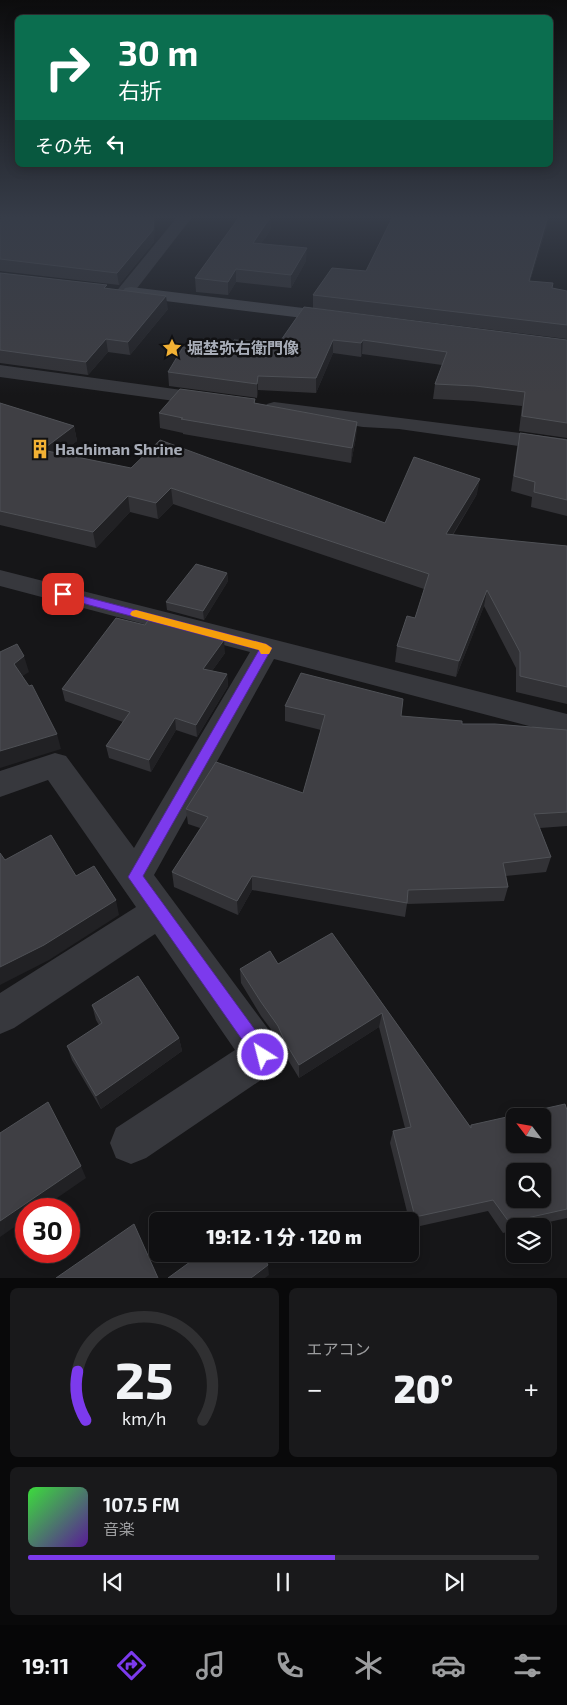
<!DOCTYPE html>
<html lang="ja">
<meta charset="utf-8">
<style>
:root{--surface:#101012;--page:#19191b;--text:#f1f3f6;--muted:#9c9d9f;--line:#303032;--accent:#7c3aed}
body{margin:0;font-family:"Exo 2","Noto Sans JP",sans-serif;background:var(--page);color:var(--text);height:100vh;display:flex;flex-direction:column;font-size:19px;white-space:nowrap}
*{box-sizing:border-box;margin:0}
p{font-size:16px;color:var(--muted)}
.icon{flex:none;width:28px;height:28px;fill:none;stroke:currentColor;stroke-width:2;stroke-linecap:round;stroke-linejoin:round}
.map{position:relative;height:1278px;overflow:hidden}
.side{display:flex;flex-direction:column;gap:10px;padding:10px;background:#09090a;flex:1}
.side>*{flex:none}
.guide{position:absolute;left:15px;top:15px;width:538px;height:152px;border-radius:8px;box-shadow:0 2px 12px #0003,0 0 0 1px var(--line);background:#0b6e4f;color:#fff;overflow:hidden}
.needle{width:32px;rotate:301deg}
.controls{position:absolute;left:506px;top:1108px;display:grid;gap:10px}
.controls a{display:grid;place-items:center;width:45px;height:45px;border-radius:8px;background:var(--surface);box-shadow:0 2px 12px #0003,0 0 0 1px var(--line);font-size:25px}
.speed{position:absolute;left:15px;top:1198px;display:flex;gap:10px;font-size:25px;font-weight:700;text-align:center}
.speed>*{display:grid;place-content:center;width:65px;height:65px;border-radius:50%;background:var(--surface);box-shadow:0 2px 12px #0003,0 0 0 1px var(--line);line-height:1}
.speed .limit{border:8px solid #d22;background:#fff;color:#111}
.pin{position:absolute;display:grid;place-items:center;width:42px;height:42px;color:#fff;margin:-21px;border-radius:10px;box-shadow:0 2px 8px #0006}
.me{position:absolute;width:55px;margin:-28px;rotate:324deg;stroke-linejoin:round;filter:drop-shadow(0 0 4px #0008)}
.turn{display:flex;align-items:center;gap:18px;height:105px;padding:0 20px;font-size:22px}
.turn .icon{width:65px;height:65px;stroke-width:2.5}
.turn b{display:block;font-size:35px;line-height:42px}
.then{display:flex;align-items:center;height:48px;padding:0 20px;background:#0003;gap:10px;font-size:19px}
.big{font-size:38px;font-weight:800;line-height:1.1}
.side .tile{flex:1;display:flex;flex-direction:column;justify-content:center;gap:8px;min-width:0;padding:0 18px;border-radius:8px;background:var(--page)}
.side .dial{align-items:center;gap:0}
.dial svg{height:130px;overflow:visible;fill:none;stroke:var(--line);stroke-width:7;stroke-linecap:round;text-anchor:middle}
.dial text{fill:var(--text);stroke:none}
.song{display:flex;align-items:center;gap:15px}
.cover{width:60px;height:60px;border-radius:8px;background:linear-gradient(135deg,hsl(120 70% 55%),hsl(270 70% 35%))}
.played{height:5px;border-radius:2px;background:linear-gradient(90deg,var(--accent) 60%,var(--line) 60%)}
.keys{display:flex;justify-content:space-around;direction:ltr}
.heat{display:flex;justify-content:space-between;align-items:center;font-size:28px;direction:ltr}
.side .tiles{flex:1;display:grid;gap:10px;grid-template-columns:1fr 1fr}
.tile:last-child{grid-column:span 2}
.trip{position:absolute;left:149px;top:1212px;width:270px;height:50px;border-radius:8px;background:var(--surface);box-shadow:0 2px 12px #0003,0 0 0 1px var(--line);font-weight:800;line-height:50px;text-align:center}
.tabs{display:flex;height:80px;justify-content:space-around;align-items:center;background:#060607;color:var(--muted)}
.tabs .icon{width:35px;height:35px}
.tabs .active{color:var(--accent)}
.tabs b{font-size:22px;color:var(--text)}
.map>svg:first-child{display:block}
.lines{fill:none;stroke-linecap:round;stroke-linejoin:round}
.street{fill:#37383d;fill-rule:evenodd}
.secondary{fill:#45474d;fill-rule:evenodd}
.wall{fill:#323236}
.shaded-wall{fill:#212124}
.building{fill:#3f3f44;stroke:#4f5156;fill-rule:evenodd}
.route{fill:#7c3aed;stroke:#51269a}
.slow{fill:#f59e0b}
.labels{text-anchor:middle;stroke-width:5;stroke-linejoin:round;paint-order:stroke}
.far-poi-label{font-size:16px;font-weight:bold;fill:#a8adb8;stroke:#111113;text-anchor:start}
</style>
<div class="map">
<svg width="567" height="1278" viewBox="0 0 567 1278">
<rect width="100%" height="100%" fill="#161618"/>
<g class="lines">
<!-- street -->
<g class="street">
<polygon points="178,216 193,216 131,296 125,297 119,296 116,292 119,288"/>
<polygon points="0,365 211,394 218,396 221,400 218,404 211,406 0,377"/>
<polygon points="274,402 567,439 567,453 399,429 363,427 267,412 264,408 267,404"/>
<polygon points="0,570 567,714 567,736 274,659 154,875 277,1041 283,1055 277,1069 146,1158 131,1164 116,1158 110,1143 116,1128 235,1050 155,934 14,1028 0,1034 0,993 136,907 48,780 0,797 0,771 55,753 66,756 134,848 250,652 0,586"/>
</g>
<!-- secondary -->
<polygon class="secondary" points="131,287 336,312 342,313 345,317 342,321 336,322 125,296 122,292 125,288"/>
</g>
<!-- wall -->
<g class="wall">
<polygon points="0,221 154,242 119,285 0,271"/>
<polygon points="547,226 530,281 552,288 567,291 567,339 313,308 313,295 366,271"/>
<polygon points="271,229 261,244 306,261 291,288 236,282 228,295 196,292 195,278"/>
<polygon points="0,273 107,289 168,309 130,355 108,352 88,375 0,363"/>
<polygon points="304,307 567,340 567,438 519,431 522,406 473,401 433,399 435,384 442,365 362,354 361,357 333,353 316,393 258,390 257,398 169,386 168,372 228,351 279,343"/>
<polygon points="255,399 255,403 357,422 356,437 351,463 183,434 183,433 160,428 159,413"/>
<polygon points="0,403 74,426 77,441 60,453 385,523 477,494 453,535 567,546 567,704 516,692 516,668 484,606 456,677 395,662 397,646 415,618 424,589 173,504 158,519 130,512 96,548 0,525"/>
<polygon points="520,433 567,440 567,516 531,507 532,497 511,491 517,448"/>
<polygon points="227,573 228,581 204,620 167,610 166,602"/>
<polygon points="145,625 191,626 191,630 225,653 212,671 227,674 228,686 197,737 176,730 151,772 109,758 106,746 123,722 65,701 62,689"/>
<polygon points="285,706 401,716 462,724 567,730 567,826 540,828 551,857 546,872 506,876 508,887 504,901 407,904 405,917 252,890 238,915 174,887 172,872 200,828 188,824 186,809 303,793 321,730 285,721"/>
<polygon points="332,933 470,1126 471,1125 567,1110 567,1218 531,1226 515,1226 515,1230 503,1233 488,1211 411,1228 390,1143 393,1131 405,1128 379,1027 299,1078 285,1055 279,1040 261,1016 241,983 240,969 278,964"/>
<polygon points="92,1005 179,1038 182,1051 101,1109 72,1060 67,1046 99,1025 96,1020"/>
</g>
<!-- shaded-wall -->
<g class="shaded-wall">
<polygon points="154,216 156,216 154,242 119,285 117,273"/>
<polygon points="271,216 271,229 253,256 253,243"/>
<polygon points="548,216 547,226 526,294 529,281"/>
<polygon points="307,248 306,261 291,288 291,275"/>
<polygon points="236,269 236,282 228,295 228,282"/>
<polygon points="166,296 168,309 130,355 128,342"/>
<polygon points="106,339 108,352 88,375 86,362"/>
<polygon points="333,340 333,353 316,393 316,378"/>
<polygon points="363,340 362,354 361,357 361,343"/>
<polygon points="258,376 258,390 257,398 257,384"/>
<polygon points="357,422 356,437 351,463 352,448"/>
<polygon points="74,426 77,441 45,465 42,450"/>
<polygon points="480,479 477,494 443,550 446,534"/>
<polygon points="171,488 173,504 158,519 156,503"/>
<polygon points="128,496 130,512 96,548 93,532"/>
<polygon points="227,573 228,581 204,620 203,611"/>
<polygon points="487,590 484,606 456,677 459,661"/>
<polygon points="224,640 225,653 204,682 203,669"/>
<polygon points="24,656 29,672 18,679 14,664"/>
<polygon points="227,674 228,686 197,737 196,725"/>
<polygon points="175,718 176,730 151,772 149,760"/>
<polygon points="57,734 61,749 0,768 0,751"/>
<polygon points="252,876 252,890 238,915 237,901"/>
<polygon points="116,900 119,915 49,960 0,985 0,967"/>
<polygon points="382,1013 379,1027 299,1078 299,1065"/>
<polygon points="179,1038 182,1051 101,1109 96,1096"/>
<polygon points="81,1166 86,1178 41,1209 26,1209 26,1219 0,1237 0,1221"/>
<polygon points="268,1265 269,1275 265,1278 251,1278"/>
</g>
<!-- building -->
<g class="building">
<polygon points="6,216 154,216 153,230 117,273 0,259 0,221"/>
<polygon points="240,216 271,216 253,243 307,248 291,275 236,269 228,282 195,278"/>
<polygon points="393,216 548,216 529,281 553,283 552,288 567,291 567,325 313,295 332,268 366,271"/>
<polygon points="0,273 107,285 104,288 166,296 128,342 106,339 86,362 0,350"/>
<polygon points="304,307 567,340 567,423 522,416 525,392 475,386 435,384 447,352 363,340 361,343 333,340 316,378 258,376 257,384 168,372 183,347 228,351 234,340 279,343"/>
<polygon points="180,389 255,399 254,403 357,422 352,448 181,419 183,418 159,413"/>
<polygon points="0,403 74,426 42,450 131,468 160,440 385,523 414,457 480,479 446,534 567,546 567,687 520,676 520,652 487,590 459,661 397,646 407,616 415,618 429,574 171,488 156,503 128,496 93,532 0,511"/>
<polygon points="520,433 567,440 567,500 534,492 535,482 514,476"/>
<polygon points="196,564 227,573 203,611 166,602"/>
<polygon points="151,616 191,626 189,629 224,640 203,669 227,674 196,725 175,718 149,760 106,746 130,712 62,689 116,618 145,625"/>
<polygon points="17,644 24,656 14,664 29,686 32,685 57,734 0,751 0,652"/>
<polygon points="301,673 403,699 401,716 462,721 462,724 495,724 567,730 567,812 534,814 551,857 503,863 508,887 408,890 407,903 252,876 237,901 172,872 208,817 186,809 216,762 303,793 325,715 285,706"/>
<polygon points="51,835 76,876 94,866 116,900 44,945 0,967 0,853 5,860"/>
<path d="M332,933l139,195v-3l94,-21 2,6v99l-58,13 -16,-22 -78,17 -22,-86 18,-4 -29,-114 -83,52 -14,-23 -7,-16 -17,-24 -21,-33 30,-18 8,13zM515,1116h27v28h-27zM515,1171h27v28h-27z"/>
<polygon points="138,976 179,1038 96,1096 67,1046 102,1023 92,1005"/>
<polygon points="48,1102 81,1166 0,1221 0,1133"/>
<polygon points="134,1224 158,1278 56,1278"/>
<polygon points="201,1254 262,1254 268,1265 251,1278 168,1278"/>
</g>
<!-- sky -->
<linearGradient id="sky" x2="0" y2="1"><stop stop-color="#0c0c0d"/><stop offset="0.55" stop-color="#363c48"/><stop offset="1" stop-color="#363c48" stop-opacity="0"/></linearGradient>
<rect width="567" height="395" fill="url(#sky)"/>
<!-- route -->
<polygon class="route" points="63,591 266,644 272,648 143,876 269,1049 271,1055 269,1061 263,1063 257,1061 128,877 259,650 59,597 58,594 59,592"/>
<!-- slow -->
<polygon class="slow" points="136,610 266,644 272,648 269,654 261,654 259,650 132,616 130,614 132,611"/>
<!-- icons -->
<defs>
<symbol id="sight-bare" viewBox="-9 -9 18 18"><path d="M0-6L1.8-2.2L6-1.7L2.9 1.2L3.7 5.4L0 3.3L-3.7 5.4L-2.9 1.2L-6-1.7L-1.8-2.2Z" fill="#f2b134" stroke="#111113" stroke-width="2.5" paint-order="stroke"/></symbol>
<symbol id="building-bare" viewBox="-9 -9 18 18"><path d="M-4-6H4V6H1V3H-1V6H-4ZM-2.5-4.3h1.7v1.8h-1.7ZM.8-4.3h1.7v1.8H.8ZM-2.5-1h1.7V.8h-1.7ZM.8-1h1.7V.8H.8Z" fill="#f2b134" stroke="#111113" stroke-width="2.5" paint-order="stroke"/></symbol>
</defs>
<g fill-rule="evenodd">
<use href="#sight-bare" x="158" y="334" width="28" height="28"/>
<use href="#building-bare" x="26" y="435" width="28" height="28"/>
</g>
<g class="labels">
<!-- far-poi labels -->
<g class="far-poi-label">
<text x="187" y="354">堀埜弥右衛門像</text>
<text x="55" y="455">Hachiman Shrine</text>
</g>
</g>
</svg>
<div class="controls">
<a><svg class="needle" viewBox="-14 -14 28 28"><path d="M0-13l5 13h-10z" fill="#e53935"/><path d="M0 13l5-13h-10z" fill="#9c9d9f"/></svg></a>
<a><svg class="icon" aria-label="search" viewBox="0 0 24 24"><circle cx="10" cy="10" r="6"/><path d="M15 15l6 6"/></svg></a>
<a><svg class="icon" aria-label="layers" viewBox="0 0 24 24"><path d="M12 4l9 5-9 5-9-5zM3 14l9 5 9-5"/></svg></a>
</div>
<div class="speed"><div class="limit">30</div></div>
<div class="pin" style="left:63px;top:594px;background:#d93025"><svg class="icon" aria-label="arrive" viewBox="0 0 24 24"><path d="M6 21V4h12l-3 4 3 4H6"/></svg></div>
<svg class="me" style="left:263px;top:1055px" viewBox="-20 -20 40 40"><circle r="17" fill="#7c3aed" stroke="#fff" stroke-width="3"/><path d="M0-11L8 9 0 5-8 9z" fill="#fff"/></svg>
<div class="trip">19:12 · 1 分 · 120 m</div>
<div class="guide">
<div class="turn"><svg class="icon" aria-label="right" viewBox="0 0 24 24"><path d="M7 20v-9h11M14 6l5 5-5 5"/></svg><div><b>30 m</b>右折</div></div>
<div class="then">その先<svg class="icon" aria-label="left" viewBox="0 0 24 24"><path d="M17 20v-9H6M10 6l-5 5 5 5"/></svg></div>
</div>
</div>
<section class="side">
<div class="tiles">
<div class="tile dial"><svg viewBox="0 0 100 80">
<path d="M14 69A42 42 0 1 1 86 69"/>
<path d="M14 69A42 42 0 0 1 9 39" stroke="#7c3aed"/>
<text x="50" y="56" font-size="32" font-weight="700">25</text>
<text x="50" y="72" font-size="11">km/h</text>
</svg></div>
<div class="tile"><p>エアコン</p>
<div class="heat"><a>−</a><b class="big">20°</b><a>+</a></div>
</div>
<div class="tile">
<div class="song"><i class="cover"></i><div><b>107.5 FM</b><p>音楽</p></div></div>
<div class="played"></div>
<div class="keys"><svg class="icon" aria-label="previous" viewBox="0 0 24 24"><path d="M18 5L8 12l10 7zM5 5v14"/></svg><svg class="icon" aria-label="pause" viewBox="0 0 24 24"><path d="M8 5v14M16 5v14"/></svg><svg class="icon" aria-label="next" viewBox="0 0 24 24"><path d="M6 5l10 7-10 7zM19 5v14"/></svg></div>
</div>
</div>
</section>
<nav class="tabs">
<b>19:11</b>
<svg class="icon active" aria-label="directions" viewBox="0 0 24 24"><path d="M12 3l9 9-9 9-9-9zM9 14v-3h6M13 9l2 2-2 2"/></svg>
<svg class="icon" aria-label="music" viewBox="0 0 24 24"><path d="M9 18V5l10-2v13"/><circle cx="6" cy="18" r="3"/><circle cx="16" cy="16" r="3"/></svg>
<svg class="icon" aria-label="phone" viewBox="0 0 24 24"><path d="M5 4h4l2 5-3 2q2 4 5 5l2-3 5 2v4C11 20 4 13 5 4z"/></svg>
<svg class="icon" aria-label="climate" viewBox="0 0 24 24"><path d="M12 3v18M4 7l16 10M4 17L20 7"/></svg>
<svg class="icon" aria-label="car" viewBox="0 0 24 24"><path d="M5 17H2v-5l4-1 3-4h7l3 4 3 1v5h-3M9 17h6M6 11h13"/><circle cx="7" cy="17" r="2"/><circle cx="17" cy="17" r="2"/></svg>
<svg class="icon" aria-label="filters" viewBox="0 0 24 24"><path d="M4 7h16M4 17h16"/><circle cx="9" cy="7" r="2"/><circle cx="15" cy="17" r="2"/></svg>
</nav>
